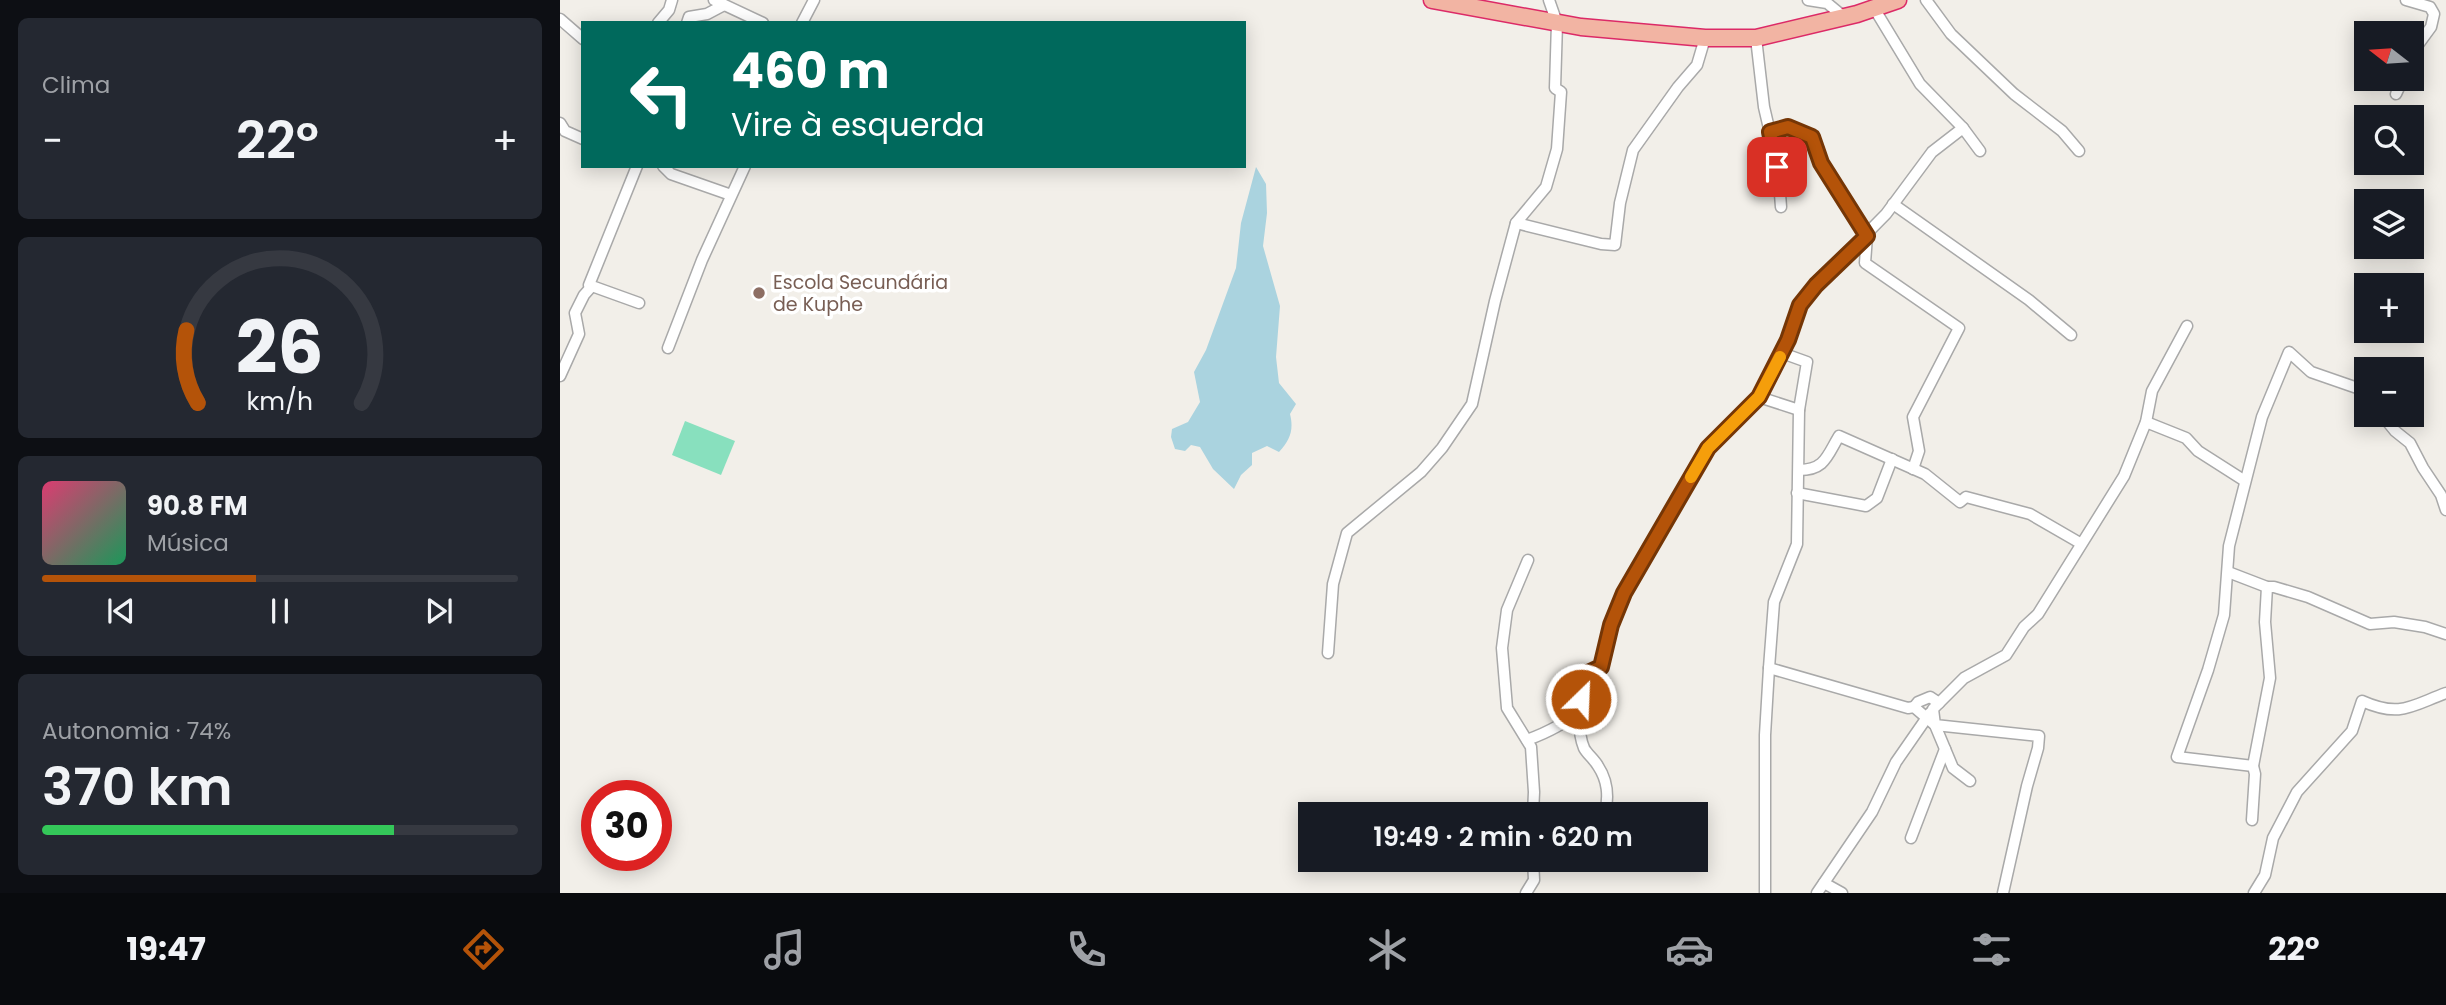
<!DOCTYPE html>
<html lang="pt">
<meta charset="utf-8">
<style>
:root{--surface:#171b24;--page:#242831;--text:#f1f3f6;--muted:#9ea1a6;--line:#363941;--accent:#b45309}
body{margin:0;font-family:Poppins,sans-serif;background:var(--page);color:var(--text);height:100vh;display:flex;flex-direction:column;font-size:26px;white-space:nowrap}
*{box-sizing:border-box;margin:0}
p{font-size:23px;color:var(--muted)}
.icon{flex:none;width:38px;height:38px;fill:none;stroke:currentColor;stroke-width:2;stroke-linecap:round;stroke-linejoin:round}
.map{position:relative;flex:1;overflow:hidden}
.side{display:flex;flex-direction:column;gap:18px;padding:18px;background:#0d0f14;width:560px}
.side>*{flex:none}
.top-card{position:absolute;left:21px;top:21px;width:665px;height:147px;border-radius:0px;box-shadow:0 4px 18px #0003;background:#00695c;color:#fff;overflow:hidden}
.needle{width:46px;rotate:287deg}
.fabs{position:absolute;left:1794px;top:21px;display:grid;gap:14px}
.fabs a{display:grid;place-items:center;width:70px;height:70px;border-radius:0px;background:var(--surface);box-shadow:0 4px 18px #0003;font-size:35px}
.speed{position:absolute;left:21px;top:780px;display:flex;gap:14px;font-size:35px;font-weight:700;text-align:center}
.speed>*{display:grid;place-content:center;width:91px;height:91px;border-radius:50%;background:var(--surface);box-shadow:0 4px 18px #0003;line-height:1}
.speed .limit{border:10px solid #d22;background:#fff;color:#111}
.pin{position:absolute;display:grid;place-items:center;width:60px;height:60px;color:#fff;margin:-30px;border-radius:14px;box-shadow:0 4px 10px #0006}
.me{position:absolute;width:77px;margin:-38px;rotate:24deg;stroke-linejoin:round;filter:drop-shadow(0 0 5px #0008)}
.turn{display:flex;align-items:center;gap:24px;height:147px;padding:0 35px;font-size:32px}
.turn .icon{width:91px;height:91px;stroke-width:2.5}
.turn b{display:block;font-size:49px;line-height:60px}
.big{font-size:52px;font-weight:600;line-height:1.1}
.side .card{flex:1;display:flex;flex-direction:column;justify-content:center;gap:10px;min-width:0;padding:0 24px;border-radius:10px;background:var(--page)}
.side .dial{align-items:center;gap:0}
.dial svg{height:182px;overflow:visible;fill:none;stroke:var(--line);stroke-width:7;stroke-linecap:round;text-anchor:middle}
.dial text{fill:var(--text);stroke:none}
.song{display:flex;align-items:center;gap:21px}
.cover{width:84px;height:84px;border-radius:10px;background:linear-gradient(135deg,hsl(340 70% 55%),hsl(150 70% 35%))}
.played{height:7px;border-radius:4px;background:linear-gradient(90deg,var(--accent) 45%,var(--line) 45%)}
.keys{display:flex;justify-content:space-around;direction:ltr}
.heat{display:flex;justify-content:space-between;align-items:center;font-size:38px;direction:ltr}
.charge{height:10px;border-radius:5px;background:linear-gradient(90deg,#34c759 74%,var(--line) 0)}
.trip{position:absolute;left:738px;top:802px;width:410px;height:70px;border-radius:0px;background:var(--surface);box-shadow:0 4px 18px #0003;font-weight:600;line-height:70px;text-align:center}
.menu{display:flex;height:112px;justify-content:space-around;align-items:center;background:#090b0e;color:var(--muted)}
.menu .icon{width:49px;height:49px}
.menu .active{color:var(--accent)}
.menu b{font-size:32px;color:var(--text)}
main{display:flex;flex:1;min-height:0}
.map>svg:first-child{display:block}
.pitch{fill:#88e0be}
.water{fill:#aad3df}
.lines{fill:none;stroke-linecap:round;stroke-linejoin:round}
.minor-casing{stroke:#a9a9a9;stroke-width:13}
.trunk-casing{stroke:#dc2a67;stroke-width:19}
.minor{stroke:#fff;stroke-width:10}
.trunk{stroke:#f2b4a3;stroke-width:16}
.route-casing{stroke:#753606;stroke-width:18}
.route{stroke:#b45309;stroke-width:12}
.slow{stroke:#f59e0b;stroke-width:12}
.education-dot{fill:#8d6e63;stroke:#fff;stroke-width:2.5}
.labels{text-anchor:middle;stroke-width:7;stroke-linejoin:round;paint-order:stroke}
.education-label{font-size:19px;fill:#785e54;stroke:#fff;text-anchor:start}
</style>
<main>
<section class="side">
<div class="card"><p>Clima</p>
<div class="heat"><a>−</a><b class="big">22°</b><a>+</a></div>
</div>
<div class="card dial"><svg viewBox="0 0 100 80">
<path d="M14 69A42 42 0 1 1 86 69"/>
<path d="M14 69A42 42 0 0 1 9 37" stroke="#b45309"/>
<text x="50" y="56" font-size="32" font-weight="700">26</text>
<text x="50" y="72" font-size="11">km/h</text>
</svg></div>
<div class="card">
<div class="song"><i class="cover"></i><div><b>90.8 FM</b><p>Música</p></div></div>
<div class="played"></div>
<div class="keys"><svg class="icon" aria-label="previous" viewBox="0 0 24 24"><path d="M18 5L8 12l10 7zM5 5v14"/></svg><svg class="icon" aria-label="pause" viewBox="0 0 24 24"><path d="M8 5v14M16 5v14"/></svg><svg class="icon" aria-label="next" viewBox="0 0 24 24"><path d="M6 5l10 7-10 7zM19 5v14"/></svg></div>
</div>
<div class="card"><p>Autonomia · 74%</p><b class="big">370 km</b><div class="charge"></div></div>
</section>
<div class="map">
<svg width="1886" height="893" viewBox="0 0 1886 893">
<rect width="100%" height="100%" fill="#f2efe9"/>
<!-- pitch -->
<polygon class="pitch" points="125,421 175,441 161,475 112,455"/>
<!-- water -->
<path class="water" d="M696,167l10,17 1,29 -4,33 17,60 -4,51 3,26 17,21 -6,10c4,16 0,26 -11,38l-12,-6 -15,7v12l-11,10 -7,14 -21,-20 -13,-22 -9,-2 -6,6 -10,-2 -4,-12 1,-8 16,-7 12,-20 -6,-30 12,-22 30,-82 5,-45z"/>
<g class="lines">
<defs>
<g id="minor">
<polyline points="154,0 203,23"/>
<polyline points="1248,0 1267,3 1284,17"/>
<polyline points="1366,0 1391,34 1454,94 1502,131 1519,151"/>
<polyline points="1846,0 1870,7 1874,14 1871,27 1852,53"/>
<polyline points="1314,8 1360,84 1403,128 1420,151"/>
<polyline points="0,19 23,39"/>
<polyline points="98,23 109,10 112,0"/>
<polyline points="127,23 129,17 147,14 164,5"/>
<polyline points="242,23 254,0"/>
<polyline points="1196,38 1204,107 1218,167 1221,207"/>
<polyline points="1836,94 1843,79"/>
<polyline points="0,123 5,131 23,139"/>
<polyline points="1210,132 1228,127 1252,137 1261,163 1307,236 1305,263 1399,328 1353,417 1359,451 1353,469"/>
<polyline points="77,166 29,285 79,303"/>
<polyline points="103,166 111,174 171,195"/>
<polyline points="1333,204 1469,300 1511,335"/>
<polyline points="956,223 1041,244 1055,245 1060,203 1073,150 1118,87 1137,65 1145,38"/>
<polyline points="108,348 142,260 185,166"/>
<polyline points="0,376 19,334 15,313 24,295 32,286"/>
<polyline points="1199,397 1239,410"/>
<polyline points="1822,415 1835,431 1850,443 1863,468 1881,495 1886,510"/>
<polyline points="1586,422 1626,438 1638,451 1685,481"/>
<path d="M1239,470c26,0 28,-14 40,-34l86,38 35,28 6,-5 64,17 50,29"/>
<polyline points="1237,493 1306,506 1317,498 1332,459"/>
<polyline points="968,560 947,610 942,648 947,708 971,747 974,792 973,814"/>
<polyline points="1668,572 1707,587 1714,587 1748,597 1810,624 1834,622 1865,627 1886,634"/>
<polyline points="768,653 773,584 787,533 861,472 882,448 912,404 935,301 956,223 986,187 997,149 1001,92 995,88 997,23 989,0"/>
<polyline points="1209,668 1348,708 1354,707 1375,725 1393,768 1410,781"/>
<polyline points="1354,707 1358,702 1370,697 1379,703"/>
<path d="M967,740c19,-7 38,-16 53,-30"/>
<polyline points="1693,766 1617,757 1648,670 1664,615 1669,546 1702,417 1729,352 1751,372 1803,390 1806,394"/>
<path d="M1045,814c4,-18 3,-33 -7,-48 -4,-7 -11,-12 -14,-18 -9,-22 -3,-50 0,-73l17,-8 10,-42 13,-32 84,-145 51,-51 29,-57 12,-35 16,-20 70,-71 46,-62 31,-24"/>
<polyline points="1692,820 1695,774 1693,766 1710,678 1705,622 1707,587"/>
<polyline points="1351,838 1385,749"/>
<polyline points="1264,883 1282,893"/>
<polyline points="966,893 974,880 973,859"/>
<polyline points="1205,893 1205,735 1209,668 1214,602 1237,544 1239,410 1247,362 1222,353"/>
<polyline points="1257,893 1312,812 1336,762 1370,713"/>
<polyline points="1443,893 1467,786 1478,748 1479,736 1375,725 1373,709 1404,678 1446,655 1464,627 1478,614 1564,476 1586,422 1592,391 1627,326"/>
<path d="M1694,893l11,-18 8,-37 24,-46 55,-61 10,-30c38,17 49,5 84,-8"/>
</g>
<polyline id="trunk" points="872,0 1021,27 1145,38 1196,38 1297,14 1338,0"/>
</defs>
<!-- minor casing -->
<use href="#minor" class="minor-casing"/>
<!-- trunk casing -->
<use href="#trunk" class="trunk-casing"/>
<!-- minor -->
<use href="#minor" class="minor"/>
<!-- trunk -->
<use href="#trunk" class="trunk"/>
</g>
<g class="lines">
<defs>
<polyline id="route" points="1021,699 1024,675 1041,667 1051,625 1064,593 1148,448 1199,397 1228,340 1240,305 1256,285 1307,236 1261,163 1252,137 1228,127 1210,132 1217,167"/>
</defs>
<!-- route casing -->
<use href="#route" class="route-casing"/>
<!-- route -->
<use href="#route" class="route"/>
<!-- slow -->
<polyline class="slow" points="1131,477 1148,448 1199,397 1220,357"/>
</g>
<!-- markers -->
<circle class="education-dot" cx="199" cy="293" r="7"/>
<g class="labels">
<!-- education labels -->
<g class="education-label">
<text x="213" y="289">Escola Secundária<tspan x="213" dy="22">de Kuphe</tspan></text>
</g>
</g>
</svg>
<div class="fabs">
<a><svg class="needle" viewBox="-14 -14 28 28"><path d="M0-13l5 13h-10z" fill="#e53935"/><path d="M0 13l5-13h-10z" fill="#9ea1a6"/></svg></a>
<a><svg class="icon" aria-label="search" viewBox="0 0 24 24"><circle cx="10" cy="10" r="6"/><path d="M15 15l6 6"/></svg></a>
<a><svg class="icon" aria-label="layers" viewBox="0 0 24 24"><path d="M12 4l9 5-9 5-9-5zM3 14l9 5 9-5"/></svg></a>
<a>+</a>
<a>−</a>
</div>
<div class="speed"><div class="limit">30</div></div>
<div class="pin" style="left:1217px;top:167px;background:#d93025"><svg class="icon" aria-label="arrive" viewBox="0 0 24 24"><path d="M6 21V4h12l-3 4 3 4H6"/></svg></div>
<svg class="me" style="left:1021px;top:699px" viewBox="-20 -20 40 40"><circle r="17" fill="#b45309" stroke="#fff" stroke-width="3"/><path d="M0-11L8 9 0 5-8 9z" fill="#fff"/></svg>
<div class="trip">19:49 · 2 min · 620 m</div>
<div class="top-card">
<div class="turn"><svg class="icon" aria-label="left" viewBox="0 0 24 24"><path d="M17 20v-9H6M10 6l-5 5 5 5"/></svg><div><b>460 m</b>Vire à esquerda</div></div>
</div>
</div>
</main>
<nav class="menu">
<b>19:47</b>
<svg class="icon active" aria-label="directions" viewBox="0 0 24 24"><path d="M12 3l9 9-9 9-9-9zM9 14v-3h6M13 9l2 2-2 2"/></svg>
<svg class="icon" aria-label="music" viewBox="0 0 24 24"><path d="M9 18V5l10-2v13"/><circle cx="6" cy="18" r="3"/><circle cx="16" cy="16" r="3"/></svg>
<svg class="icon" aria-label="phone" viewBox="0 0 24 24"><path d="M5 4h4l2 5-3 2q2 4 5 5l2-3 5 2v4C11 20 4 13 5 4z"/></svg>
<svg class="icon" aria-label="climate" viewBox="0 0 24 24"><path d="M12 3v18M4 7l16 10M4 17L20 7"/></svg>
<svg class="icon" aria-label="car" viewBox="0 0 24 24"><path d="M5 17H2v-5l4-1 3-4h7l3 4 3 1v5h-3M9 17h6M6 11h13"/><circle cx="7" cy="17" r="2"/><circle cx="17" cy="17" r="2"/></svg>
<svg class="icon" aria-label="filters" viewBox="0 0 24 24"><path d="M4 7h16M4 17h16"/><circle cx="9" cy="7" r="2"/><circle cx="15" cy="17" r="2"/></svg>
<b>22°</b>
</nav>
